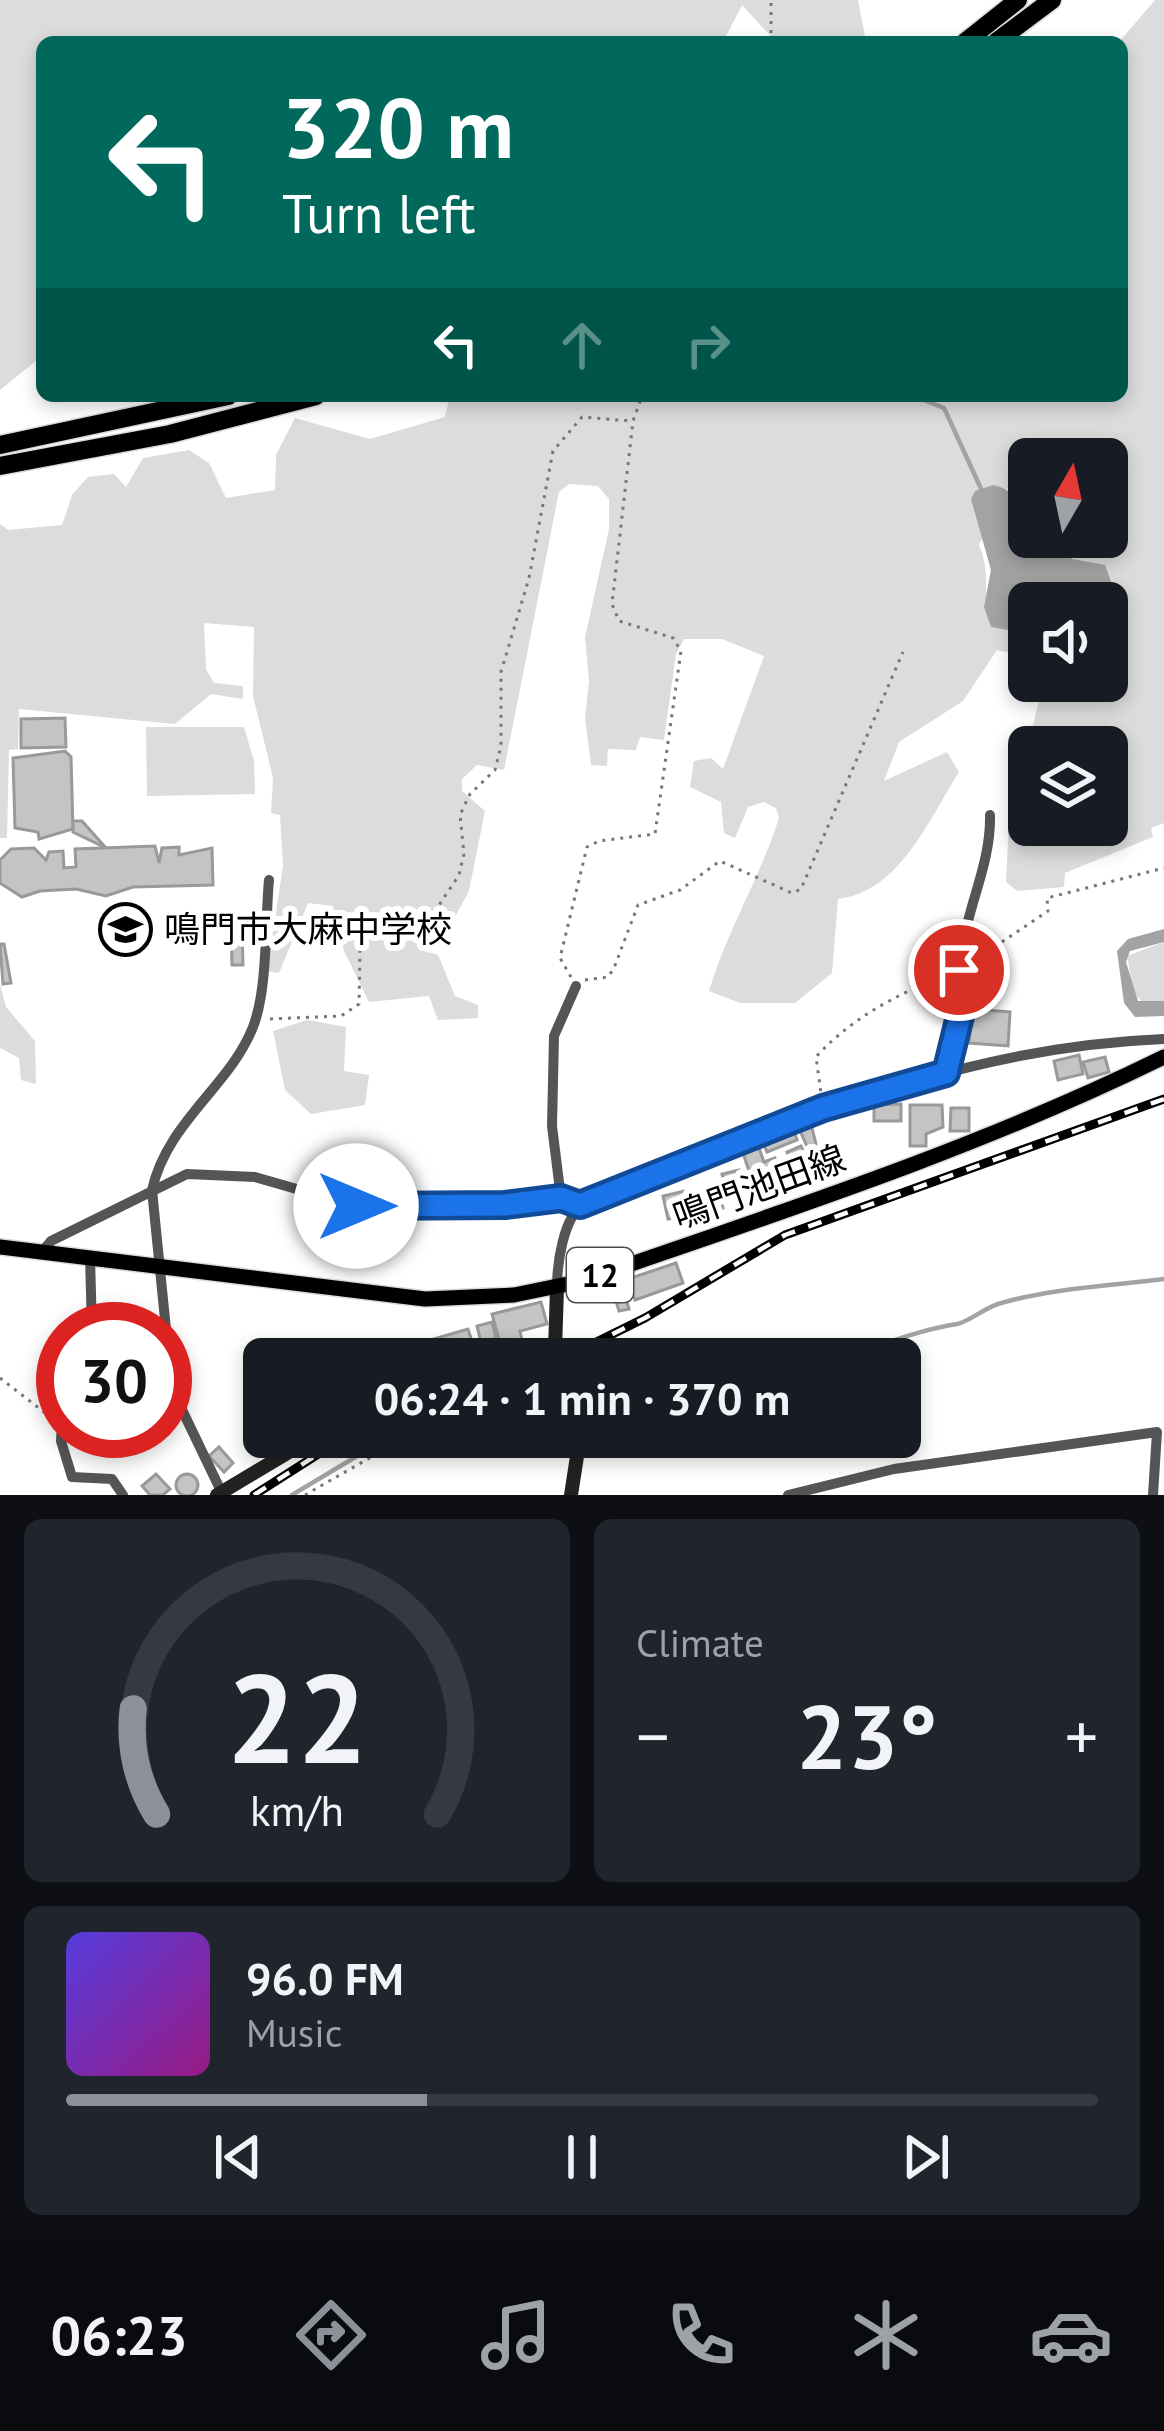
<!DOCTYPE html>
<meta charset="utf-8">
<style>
:root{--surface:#171b24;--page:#20242c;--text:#f1f3f6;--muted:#9ea1a6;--line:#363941;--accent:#8c9099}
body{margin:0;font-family:"PT Sans","Noto Sans JP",sans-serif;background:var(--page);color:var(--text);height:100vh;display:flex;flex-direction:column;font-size:45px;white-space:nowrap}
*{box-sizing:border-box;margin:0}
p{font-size:39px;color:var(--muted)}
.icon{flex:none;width:66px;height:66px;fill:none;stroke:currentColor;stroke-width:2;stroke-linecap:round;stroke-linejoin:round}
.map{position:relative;height:1495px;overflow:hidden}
.sheet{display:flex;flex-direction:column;gap:24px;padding:24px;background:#0d0f14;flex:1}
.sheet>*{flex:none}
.top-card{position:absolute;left:36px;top:36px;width:1092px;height:366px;border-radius:18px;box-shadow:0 6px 18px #0003;background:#00695c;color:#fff;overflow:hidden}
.needle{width:78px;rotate:9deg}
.fabs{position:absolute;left:1008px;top:438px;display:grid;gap:24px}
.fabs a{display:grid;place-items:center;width:120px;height:120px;border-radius:18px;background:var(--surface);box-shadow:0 6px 18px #0003;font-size:60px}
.speed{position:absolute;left:36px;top:1302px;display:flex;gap:24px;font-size:60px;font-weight:700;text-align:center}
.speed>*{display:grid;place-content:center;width:156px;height:156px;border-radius:50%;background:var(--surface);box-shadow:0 6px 18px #0003;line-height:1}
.speed .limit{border:18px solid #d22;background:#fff;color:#111}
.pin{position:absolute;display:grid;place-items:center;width:102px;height:102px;color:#fff;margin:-51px;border:6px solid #fff;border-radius:50%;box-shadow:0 3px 12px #0007}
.me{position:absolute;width:132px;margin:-66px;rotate:90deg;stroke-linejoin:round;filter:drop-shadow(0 0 9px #0008)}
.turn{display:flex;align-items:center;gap:42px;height:252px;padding:0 48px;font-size:54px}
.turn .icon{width:156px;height:156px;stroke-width:2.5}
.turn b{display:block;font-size:84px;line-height:102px}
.lanes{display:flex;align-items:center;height:114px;padding:0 48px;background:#0003;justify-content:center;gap:60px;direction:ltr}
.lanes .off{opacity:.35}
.big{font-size:90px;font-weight:700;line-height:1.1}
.sheet .tile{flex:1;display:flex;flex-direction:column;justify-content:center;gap:18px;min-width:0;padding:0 42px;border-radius:18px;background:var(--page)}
.sheet .dial{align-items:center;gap:0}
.dial svg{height:312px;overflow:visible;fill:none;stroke:var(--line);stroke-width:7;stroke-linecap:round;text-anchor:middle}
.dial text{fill:var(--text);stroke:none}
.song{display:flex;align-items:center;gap:36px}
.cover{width:144px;height:144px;border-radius:18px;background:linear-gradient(135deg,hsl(250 70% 55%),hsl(310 70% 35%))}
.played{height:12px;border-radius:6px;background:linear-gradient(90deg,var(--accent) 35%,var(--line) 35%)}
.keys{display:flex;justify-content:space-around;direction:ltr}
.heat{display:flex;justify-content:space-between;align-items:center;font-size:66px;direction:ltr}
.sheet .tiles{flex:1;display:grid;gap:24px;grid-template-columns:1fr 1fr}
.tile:last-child{grid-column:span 2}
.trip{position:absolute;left:243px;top:1338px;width:678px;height:120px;border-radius:18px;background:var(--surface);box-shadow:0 6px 18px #0003;font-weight:700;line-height:120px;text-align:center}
.tab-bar{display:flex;height:192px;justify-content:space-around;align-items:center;background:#090b0e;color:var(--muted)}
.tab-bar .icon{width:84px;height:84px}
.tab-bar .active{color:var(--accent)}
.tab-bar b{font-size:54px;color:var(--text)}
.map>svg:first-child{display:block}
.green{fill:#dcdcdc;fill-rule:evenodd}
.water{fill:#a3a3a3}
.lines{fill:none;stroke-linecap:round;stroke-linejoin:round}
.stream{stroke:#a3a3a3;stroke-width:4.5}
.building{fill:#c4c4c4;stroke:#999;stroke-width:3}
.primary-casing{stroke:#dbdbdb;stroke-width:18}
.motorway-casing{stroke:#dbdbdb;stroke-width:21}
.path{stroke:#777;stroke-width:3;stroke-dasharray:3 6;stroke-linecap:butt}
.minor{stroke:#555;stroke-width:10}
.secondary{stroke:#222;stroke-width:14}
.primary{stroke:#000;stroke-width:15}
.motorway{stroke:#000;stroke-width:18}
.rail-casing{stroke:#000;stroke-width:9}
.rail{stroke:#fff;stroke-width:4.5;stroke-dasharray:14;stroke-linecap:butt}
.route-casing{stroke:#114b97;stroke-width:30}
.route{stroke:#1a73e8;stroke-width:21}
.labels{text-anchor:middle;stroke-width:12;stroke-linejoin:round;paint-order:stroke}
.shield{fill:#fff;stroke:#4c4c4c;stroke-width:3}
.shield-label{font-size:33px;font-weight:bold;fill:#000}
.poi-label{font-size:36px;fill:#000;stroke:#fff;text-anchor:start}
.street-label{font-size:36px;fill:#000;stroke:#fff}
</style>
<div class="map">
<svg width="1164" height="1495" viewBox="0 0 1164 1495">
<rect width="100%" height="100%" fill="#fff"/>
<!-- green -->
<g class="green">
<polygon points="0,0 858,0 866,42 776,42 742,5 723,42 42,42 42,356 0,390"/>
<path d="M1155,0h9v823l-13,5 2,9 -88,36 -1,14 -47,4 -11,-9 3,-62 35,-139h63v-78h-24l24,-25 -2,-12 -32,-6 -27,-23h61v-78h-78v57l-22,-28 -28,57c13,29 2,53 12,82l38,7v23l-32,-7 -34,51 -64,41 -15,39 63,-29 12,20c-31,49 -59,119 -121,127l-6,74 -37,30h-55l-31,-12c18,-61 51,-113 70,-173l-3,-10 -12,-6 -16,5 -13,31 -11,-5 -3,-31 -31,-15 4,-26 17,-3 12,11 41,-113 -42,-17h-38l-8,15 -12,86 -24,-3 -4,13 -28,-1 -1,17 -16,-1 -6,-47 4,-37 -4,-44 24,-108v-30l-11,-13 -29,-2 -10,8 -55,278 -27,-5 -15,14v12l23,20 -16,80 -24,44 -22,-2 -3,17 18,5 17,41 23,9v13l-40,2 -9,-24 -60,6 -25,-51 -11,-45 -25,-3 -29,70 -12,-2 16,-105 -3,-51 -9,-2 2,-35 -20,-82 1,-69 -50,-4 2,46 8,14 29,3v13l-32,-5 -36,30 -156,-15 -1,40 -9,1 -2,88h-7v-314l8,6 54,-5 10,-30 16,-18 26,-3 12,13 17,-29 46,-8 20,13 17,35 49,-8 1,-35 19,-37 75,21 75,-22 5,-21h672l-3,-354zM1029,747h78v78h-78z"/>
<polygon points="146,727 244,727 254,761 255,794 147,796"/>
<polygon points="1164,942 1164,1001 1145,1004 1134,994 1127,956"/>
<polygon points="0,984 6,1007 35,1041 36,1084 21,1080 19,1058 0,1048"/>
<polygon points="307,1020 346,1027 344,1071 369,1075 365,1105 311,1114 285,1090 273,1031"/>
</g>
<!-- water -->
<g class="water">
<path d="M993,485c25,5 36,27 36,52h17l26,22 33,6 8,22c-22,21 -55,16 -84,16v31l-38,-7 -7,-20 7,-37 -20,-71 4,-8z"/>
<polygon points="1164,929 1164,942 1130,951 1126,962 1138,1001 1164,1001 1164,1016 1135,1017 1124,1003 1117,951 1128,939"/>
</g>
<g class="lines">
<!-- stream -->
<g class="stream">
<polyline points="914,396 944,408 983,493"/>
<path d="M835,1359c43,-12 82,-29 122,-35 11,-2 28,-16 41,-20 53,-16 112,-18 166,-25"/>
<polyline points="292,1495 389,1437"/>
</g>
</g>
<!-- building -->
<g class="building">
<polygon points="65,718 66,747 21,748 21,719"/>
<polygon points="65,751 71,757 73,829 39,839 38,832 15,828 13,758"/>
<polygon points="73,821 82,821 106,848 73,832"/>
<polygon points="155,846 159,863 162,848 179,847 179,855 212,848 213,885 133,887 106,896 76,889 40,891 22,897 0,883 0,860 11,849 34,848 46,860 49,852 63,851 64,868 76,867 75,849"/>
<polygon points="231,926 242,926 243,965 232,965"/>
<polygon points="0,944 4,944 11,983 3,984"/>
<polygon points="972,1009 1010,1012 1008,1046 969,1043"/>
<polygon points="1079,1055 1083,1074 1058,1080 1054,1061"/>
<polygon points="1105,1057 1109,1072 1088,1078 1083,1062"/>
<polygon points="901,1104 901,1121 874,1121 874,1105"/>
<polygon points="910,1105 942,1105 943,1127 926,1134 926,1146 910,1146"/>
<polygon points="951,1108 969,1108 969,1131 950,1131"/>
<polygon points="810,1120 817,1148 809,1151 798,1126"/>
<polygon points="792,1126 797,1140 767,1152 761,1139"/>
<polygon points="801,1146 810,1166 796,1172 787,1152"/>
<polygon points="759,1148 764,1162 775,1158 780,1171 752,1180 743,1153"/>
<polygon points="739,1170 744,1189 727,1193 722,1174"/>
<polygon points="717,1189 723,1208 697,1223 689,1197"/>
<polygon points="684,1191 689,1215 668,1219 663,1196"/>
<polygon points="676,1263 683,1283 635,1300 628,1279"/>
<polygon points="621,1281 629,1309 619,1311 611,1284"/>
<polygon points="541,1302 547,1324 520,1331 523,1345 502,1350 492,1314"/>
<polygon points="492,1322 496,1338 481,1342 477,1326"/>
<polygon points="468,1329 474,1348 436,1359 430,1340"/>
<polygon points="425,1347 429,1359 397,1359 396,1355"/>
<polygon points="503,1437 534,1437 536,1448 505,1453"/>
<polygon points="219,1447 233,1463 224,1472 209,1456"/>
<circle cx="187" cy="1485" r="11"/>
<polygon points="156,1474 170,1489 163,1495 150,1495 142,1486"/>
</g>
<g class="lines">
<defs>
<path id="primary" d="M0,1247l425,52 89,-4 68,-14c196,-68 395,-132 582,-224"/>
<g id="motorway">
<polyline points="965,42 1018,0"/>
<polyline points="996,42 1052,0"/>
<polyline points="0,445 228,396"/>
<polyline points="0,466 170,434 316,396"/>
</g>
</defs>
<!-- primary casing -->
<use href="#primary" class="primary-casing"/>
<!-- motorway casing -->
<use href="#motorway" class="motorway-casing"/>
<!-- path -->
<g class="path">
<polyline points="771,33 771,0"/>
<polyline points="972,962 1048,911 1047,898 1164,868"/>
<polyline points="571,977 560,958 587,847 599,841 655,834 681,651 673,638 619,621 612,604 633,421 642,396"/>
<polyline points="585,980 608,977 614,968 638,905 680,890 720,861 792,893 801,889 903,652"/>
<polyline points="270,1019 341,1016 359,1004 360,949 371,935 412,926 435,911 459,875 464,854 460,815 470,794 495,770 501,746 501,672 529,578 553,451 582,417 632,421"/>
<path d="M822,1100l-6,-43c35,-39 83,-64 131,-82"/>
<polyline points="0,1378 53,1419"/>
<polyline points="305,1495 406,1437"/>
</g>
<!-- minor -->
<g class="minor">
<path d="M945,1074c16,-50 9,-84 18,-131 8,-44 28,-83 27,-128"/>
<polyline points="561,1198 552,1126 554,1036 576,986"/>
<polyline points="42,1252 51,1241 187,1174 255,1177 356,1206 480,1206 561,1198 580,1205"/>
<polyline points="90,1257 92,1329"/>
<path d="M557,1288c0,-25 6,-69 27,-86 25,-21 73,-23 103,-36 160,-66 301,-120 477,-127"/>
<polyline points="63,1406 61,1441 72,1477 112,1479 123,1495"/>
<path d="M221,1491l-49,-102 -20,-199c15,-68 78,-104 101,-163 15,-38 12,-106 16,-147"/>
<polyline points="788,1495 894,1469 1157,1432 1153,1495"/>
</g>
<!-- secondary -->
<g class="secondary">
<polyline points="557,1288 555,1350 560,1359"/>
<polyline points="530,1359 555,1350"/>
<polyline points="217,1495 314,1437"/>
<polyline points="571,1495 580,1437"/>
</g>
<!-- primary -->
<use href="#primary" class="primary"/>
<!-- motorway -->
<use href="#motorway" class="motorway"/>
<defs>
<g id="rail">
<polyline points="562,1359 645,1318 785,1235 1164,1099"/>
<polyline points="254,1495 345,1437"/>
</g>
</defs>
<!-- rail casing -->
<use href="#rail" class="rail-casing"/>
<!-- rail -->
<use href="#rail" class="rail"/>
</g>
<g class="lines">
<defs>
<polyline id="route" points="356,1206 505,1205 561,1198 580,1205 823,1108 946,1073 961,1012 959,970"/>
</defs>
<!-- route casing -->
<use href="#route" class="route-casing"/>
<!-- route -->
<use href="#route" class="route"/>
</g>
<!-- icons -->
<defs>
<symbol id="school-ring" viewBox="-11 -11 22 22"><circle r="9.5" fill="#fff" stroke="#000" stroke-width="1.5"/><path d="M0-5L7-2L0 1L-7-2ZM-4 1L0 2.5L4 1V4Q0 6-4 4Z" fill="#000"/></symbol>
</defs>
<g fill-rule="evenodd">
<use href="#school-ring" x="96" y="900" width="59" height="59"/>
</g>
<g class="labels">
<!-- shield labels -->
<rect class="shield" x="567" y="1248" width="66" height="54" rx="9"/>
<g class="shield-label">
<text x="600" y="1287">12</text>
</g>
<!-- poi labels -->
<g class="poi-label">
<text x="164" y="942">鳴門市大麻中学校</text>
</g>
<!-- street labels -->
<g class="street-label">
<text transform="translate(759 1187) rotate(-20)" y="13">鳴門池田線</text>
</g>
</g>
</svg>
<div class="fabs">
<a><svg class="needle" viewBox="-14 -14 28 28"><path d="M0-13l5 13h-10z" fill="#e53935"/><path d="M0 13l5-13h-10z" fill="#9ea1a6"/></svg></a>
<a><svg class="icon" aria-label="sound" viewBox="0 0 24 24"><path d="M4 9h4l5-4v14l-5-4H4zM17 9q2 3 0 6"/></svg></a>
<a><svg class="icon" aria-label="layers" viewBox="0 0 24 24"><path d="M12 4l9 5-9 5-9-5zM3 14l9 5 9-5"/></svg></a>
</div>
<div class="speed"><div class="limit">30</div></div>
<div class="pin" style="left:959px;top:970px;background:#d93025"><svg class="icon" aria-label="arrive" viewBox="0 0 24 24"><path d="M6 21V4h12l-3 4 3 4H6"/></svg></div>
<svg class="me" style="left:356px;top:1206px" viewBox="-20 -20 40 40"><circle r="19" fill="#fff"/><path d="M0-13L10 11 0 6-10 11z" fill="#1a73e8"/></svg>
<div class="trip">06:24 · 1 min · 370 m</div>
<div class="top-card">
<div class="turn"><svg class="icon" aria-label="left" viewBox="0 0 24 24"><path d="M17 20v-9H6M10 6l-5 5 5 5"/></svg><div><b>320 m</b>Turn left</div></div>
<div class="lanes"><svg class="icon" aria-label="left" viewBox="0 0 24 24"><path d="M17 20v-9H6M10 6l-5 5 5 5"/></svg><svg class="icon off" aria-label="ahead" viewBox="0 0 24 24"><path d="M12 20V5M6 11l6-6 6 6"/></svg><svg class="icon off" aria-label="right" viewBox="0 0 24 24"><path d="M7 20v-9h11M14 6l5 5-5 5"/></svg></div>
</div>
</div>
<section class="sheet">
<div class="tiles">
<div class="tile dial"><svg viewBox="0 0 100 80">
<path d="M14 69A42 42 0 1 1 86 69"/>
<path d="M14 69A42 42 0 0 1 8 42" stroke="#8c9099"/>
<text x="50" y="56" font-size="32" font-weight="700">22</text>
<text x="50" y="72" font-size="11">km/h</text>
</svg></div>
<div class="tile"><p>Climate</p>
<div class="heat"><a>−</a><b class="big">23°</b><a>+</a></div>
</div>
<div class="tile">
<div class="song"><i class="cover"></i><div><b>96.0 FM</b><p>Music</p></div></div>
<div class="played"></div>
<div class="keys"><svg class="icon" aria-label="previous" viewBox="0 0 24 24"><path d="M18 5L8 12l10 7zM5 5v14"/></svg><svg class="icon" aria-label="pause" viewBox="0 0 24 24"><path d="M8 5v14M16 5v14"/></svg><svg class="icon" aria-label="next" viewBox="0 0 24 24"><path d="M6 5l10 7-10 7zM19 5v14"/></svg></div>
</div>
</div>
</section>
<nav class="tab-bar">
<b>06:23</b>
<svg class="icon active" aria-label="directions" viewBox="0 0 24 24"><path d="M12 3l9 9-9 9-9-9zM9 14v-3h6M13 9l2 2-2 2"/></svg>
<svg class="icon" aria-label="music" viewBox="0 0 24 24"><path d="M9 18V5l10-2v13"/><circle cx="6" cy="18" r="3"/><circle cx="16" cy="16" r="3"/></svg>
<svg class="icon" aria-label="phone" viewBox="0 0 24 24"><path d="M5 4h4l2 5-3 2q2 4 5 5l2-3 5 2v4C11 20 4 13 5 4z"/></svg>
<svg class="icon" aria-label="climate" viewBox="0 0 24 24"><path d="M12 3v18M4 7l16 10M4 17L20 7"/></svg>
<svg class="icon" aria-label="car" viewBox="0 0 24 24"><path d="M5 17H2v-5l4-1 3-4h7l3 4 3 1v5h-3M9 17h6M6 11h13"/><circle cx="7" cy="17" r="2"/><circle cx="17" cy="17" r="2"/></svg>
</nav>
